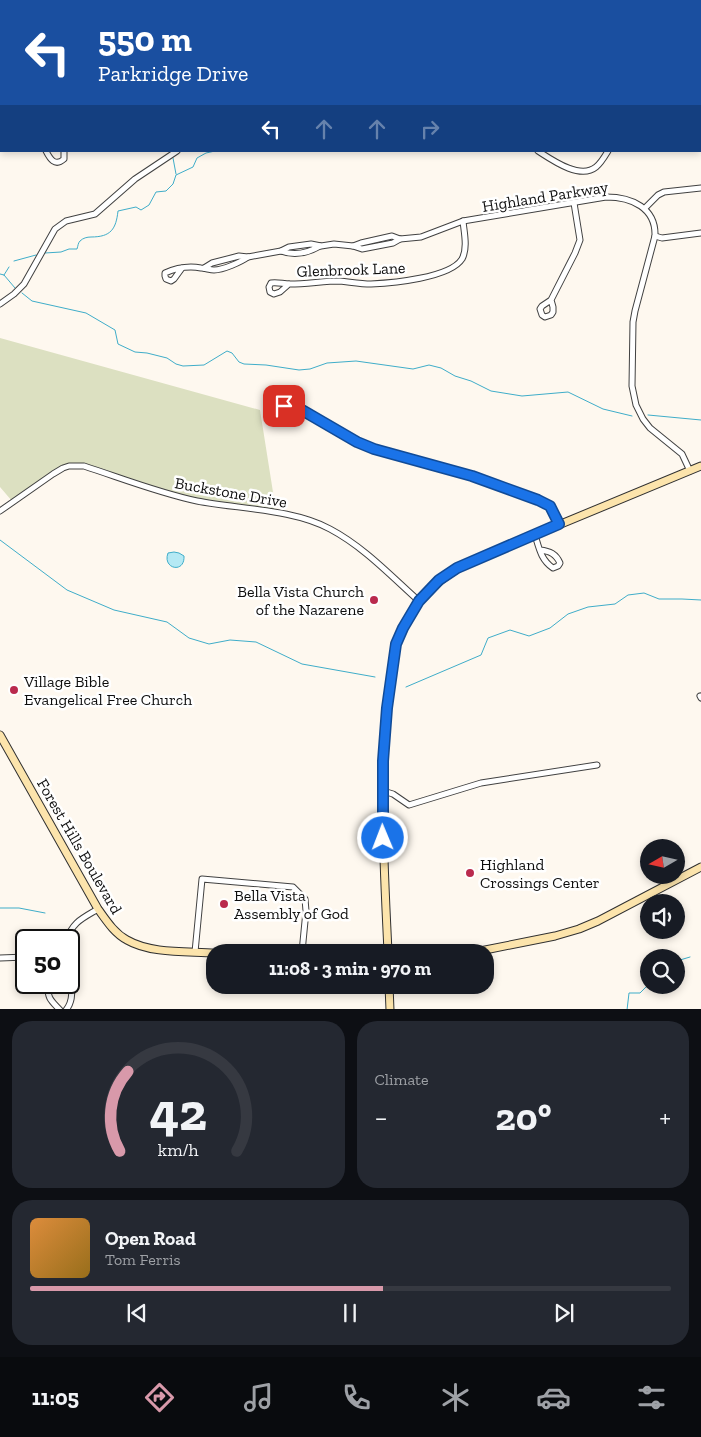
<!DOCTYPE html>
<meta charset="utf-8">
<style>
:root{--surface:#171b24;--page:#242831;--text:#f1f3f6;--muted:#9ea1a6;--line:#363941;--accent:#d899aa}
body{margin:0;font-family:"Zilla Slab",serif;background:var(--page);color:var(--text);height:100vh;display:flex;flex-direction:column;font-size:19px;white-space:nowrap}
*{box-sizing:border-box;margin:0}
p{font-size:16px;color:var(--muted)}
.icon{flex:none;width:28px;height:28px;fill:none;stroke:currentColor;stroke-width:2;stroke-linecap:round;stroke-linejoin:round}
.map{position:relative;height:1009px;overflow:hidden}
.sheet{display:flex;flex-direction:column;gap:12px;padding:12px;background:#0d0f14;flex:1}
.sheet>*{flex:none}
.top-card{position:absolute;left:0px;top:0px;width:701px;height:152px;box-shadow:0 2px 8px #0003;background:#1a4fa0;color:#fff;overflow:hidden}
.needle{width:32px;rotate:261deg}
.controls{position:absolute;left:640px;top:839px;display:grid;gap:10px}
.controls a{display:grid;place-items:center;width:45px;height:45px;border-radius:50%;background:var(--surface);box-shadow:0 2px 8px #0003;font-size:25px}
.speed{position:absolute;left:15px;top:929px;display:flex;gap:10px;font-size:25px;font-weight:700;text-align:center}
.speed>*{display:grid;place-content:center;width:65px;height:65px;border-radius:50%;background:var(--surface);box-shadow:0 2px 8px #0003;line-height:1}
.speed .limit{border:2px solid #111;border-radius:8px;background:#fff;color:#111}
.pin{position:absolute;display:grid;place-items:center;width:42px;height:42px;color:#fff;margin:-21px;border-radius:10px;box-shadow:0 2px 8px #0006}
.me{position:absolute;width:55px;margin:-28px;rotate:359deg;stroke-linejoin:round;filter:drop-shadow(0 0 4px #0008)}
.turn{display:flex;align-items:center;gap:18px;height:105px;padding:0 15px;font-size:22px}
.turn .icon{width:65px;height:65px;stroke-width:2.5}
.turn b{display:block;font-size:35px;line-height:42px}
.lanes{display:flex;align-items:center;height:48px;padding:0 15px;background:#0003;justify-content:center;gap:25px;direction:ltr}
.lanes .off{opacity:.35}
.big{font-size:38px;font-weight:800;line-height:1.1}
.sheet .tile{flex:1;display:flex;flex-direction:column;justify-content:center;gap:8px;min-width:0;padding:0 18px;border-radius:20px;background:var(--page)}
.sheet .dial{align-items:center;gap:0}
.dial svg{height:130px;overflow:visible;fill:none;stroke:var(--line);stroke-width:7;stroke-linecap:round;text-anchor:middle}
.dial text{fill:var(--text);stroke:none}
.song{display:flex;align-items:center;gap:15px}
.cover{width:60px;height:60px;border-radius:8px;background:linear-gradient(135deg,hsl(30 70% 55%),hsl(40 70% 35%))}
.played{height:5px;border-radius:2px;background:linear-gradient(90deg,var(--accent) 55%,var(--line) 55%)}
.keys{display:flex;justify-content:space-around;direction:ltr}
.heat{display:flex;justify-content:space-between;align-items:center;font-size:28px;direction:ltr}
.sheet .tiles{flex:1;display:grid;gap:12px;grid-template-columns:1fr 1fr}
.tile:last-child{grid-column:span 2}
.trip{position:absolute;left:206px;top:944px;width:288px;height:50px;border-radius:20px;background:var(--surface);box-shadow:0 2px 8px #0003;font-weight:800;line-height:50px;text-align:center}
.tabs{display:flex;height:80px;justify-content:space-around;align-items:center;background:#090b0e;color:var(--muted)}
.tabs .icon{width:35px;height:35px}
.tabs .active{color:var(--accent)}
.tabs b{font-size:22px;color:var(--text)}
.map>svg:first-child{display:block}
.cemetery{fill:#dce0c1}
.water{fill:#b5e9f4;stroke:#3fadc9}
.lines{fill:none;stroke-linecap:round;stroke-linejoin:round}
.stream{stroke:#3fadc9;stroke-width:1}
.street-casing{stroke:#414141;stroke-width:7}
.secondary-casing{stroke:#303030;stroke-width:9}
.street{stroke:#fff;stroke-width:5}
.secondary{stroke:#fce4ac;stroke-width:7}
.route-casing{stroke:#114b97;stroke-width:12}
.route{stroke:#1a73e8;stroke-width:9}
.poi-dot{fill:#ba2a4d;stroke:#fff;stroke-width:2}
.labels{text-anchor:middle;stroke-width:5;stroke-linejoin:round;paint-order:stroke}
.street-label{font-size:16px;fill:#0e0e0e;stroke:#fff}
.poi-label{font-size:16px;fill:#0e0e0e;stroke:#fff;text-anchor:start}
</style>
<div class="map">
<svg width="701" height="1010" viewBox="0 0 701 1010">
<rect width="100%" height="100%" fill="#fef8ef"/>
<!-- cemetery -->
<polygon class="cemetery" points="0,338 260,410 276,511 195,499 82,464 74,463 64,465 12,501 0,487"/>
<!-- water -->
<path class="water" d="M174,552l5,1 5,3c1,18 -22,13 -16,-3z"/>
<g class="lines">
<!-- stream -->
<g class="stream">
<polyline points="204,1 205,0"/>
<polyline points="173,158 176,174"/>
<path d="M45,253l16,-1 8,-3h8c1,-3 1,-6 3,-8 3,-3 7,-4 11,-4 20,0 25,-8 27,-26l18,-4 5,3 8,-5 7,-13 10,-1 7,-7 3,-9 17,-8 4,-9 9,-5 9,-2"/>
<polyline points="14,261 36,255"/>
<polyline points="0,274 4,275 15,288"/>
<polyline points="4,275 9,267"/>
<polyline points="22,293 32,301 86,313 115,330 118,344 135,352 147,353 167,358 176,364 183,366 204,365 227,351 232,353 239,362 244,364 266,365 299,370 310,369 327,363 356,361 413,369 429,365 441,368 455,376 471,381 491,391 522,396 568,392 603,409 632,416"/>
<polyline points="648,415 701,420"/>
<polyline points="0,540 67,590 114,610 167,622 189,638 209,644 230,640 256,642 302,664 375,677"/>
<polyline points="406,687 481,655 488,638 510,630 529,636 550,628 568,614 588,607 615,604 628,595 644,593 659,599 682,599 701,600"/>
<polyline points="0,908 19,908 45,913"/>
<polyline points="676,963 680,960 690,957"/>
<polyline points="627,1010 629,993 640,993 649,984"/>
</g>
<defs>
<g id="street">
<polyline points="53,0 53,1"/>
<polyline points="41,1 49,0"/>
<polyline points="270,1 271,0"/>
<polyline points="383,1 385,0"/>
<polyline points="619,1 620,0"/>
<polyline points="700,23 701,22"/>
<polyline points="0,28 1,27"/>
<polyline points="700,118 701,118"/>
<path d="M46,151c4,8 9,16 18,8v-8"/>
<path d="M538,151c14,9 42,29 58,16 5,-4 9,-11 12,-16"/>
<polyline points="645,208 658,195 664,192 701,188"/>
<polyline points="655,236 662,238 701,233"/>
<path d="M353,246l8,-3 31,-7 8,3 21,-2 42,-16 143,-24c26,0 50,11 49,39l-20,75 -2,11 -1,64 4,19 7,14 7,9 32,26 8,17"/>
<path d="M281,251c13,5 27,2 39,-5"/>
<path d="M182,268l-8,11 -3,2 -5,-2 -1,-3v-3c11,-5 25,-7 36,-5 4,0 9,2 13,2 9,0 27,-8 34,-13"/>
<polyline points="204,268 212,263 239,256 248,257 281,251 289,247 311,244 321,246 334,244 353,246 362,249 393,243 400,239"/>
<path d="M289,284l-9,8 -6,2 -4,-2 -1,-5 2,-4c7,-1 12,1 19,1 17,0 34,-3 50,-3 10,1 21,3 31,3 21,-1 79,-6 91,-25 6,-11 2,-27 1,-38"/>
<polyline points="551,300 553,307 553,312 551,315 545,317 542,315 540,309 542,306 551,300 575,253 580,240 574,203"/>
<polyline points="0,304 14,294 24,284 55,229 66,221 95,214 135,179 177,151"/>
<path d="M303,411l-10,5 -6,1 -4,-4 -1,-5c4,-4 8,-4 13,-2l62,36 17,7 98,26 66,25 12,6 9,18"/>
<path d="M0,511l53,-37 10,-6 6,-2h15c37,12 75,27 113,35 41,8 97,8 133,28 34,18 61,47 89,72"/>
<path d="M535,535c4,13 6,25 18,33l5,-2 2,-3c-4,-9 -10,-12 -20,-13"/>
<polyline points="700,696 701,698"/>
<polyline points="383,791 393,794 409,805 481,783 597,765"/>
<path d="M67,940c5,-18 16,-22 31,-31"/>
<polyline points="195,952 202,879 293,887 305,899 306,911 302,952"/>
<polyline points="0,958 26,957"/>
<path d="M47,982c1,16 2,17 13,28"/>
<path d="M66,1010c9,-11 5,-24 3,-36"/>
</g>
<g id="secondary">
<path d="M0,735l98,174c8,11 16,24 29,31 24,14 61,11 88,13"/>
<path d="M388,952c-4,-88 -10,-177 2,-266 3,-20 4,-41 13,-59 17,-32 38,-51 71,-67l227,-94"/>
<polyline points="475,952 555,936 579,929 598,921 701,867"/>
<polyline points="389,985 390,1010"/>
</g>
</defs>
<!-- street casing -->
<use href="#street" class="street-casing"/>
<!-- secondary casing -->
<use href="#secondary" class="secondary-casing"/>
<!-- street -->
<use href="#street" class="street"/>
<!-- secondary -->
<use href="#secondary" class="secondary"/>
</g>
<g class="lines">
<defs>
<polyline id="route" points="284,406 290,404 295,406 357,442 374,449 472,476 538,500 550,506 559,524 457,568 439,580 419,601 403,628 396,644 387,708 383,761 383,838"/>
</defs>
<!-- route casing -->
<use href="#route" class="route-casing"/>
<!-- route -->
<use href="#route" class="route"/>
</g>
<!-- markers -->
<g class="poi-dot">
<circle cx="374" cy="600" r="5"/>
<circle cx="14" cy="690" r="5"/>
<circle cx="470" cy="873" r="5"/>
<circle cx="224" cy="904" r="5"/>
</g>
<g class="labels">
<!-- street labels -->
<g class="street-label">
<text transform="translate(545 196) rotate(-9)" y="6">Highland Parkway</text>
<text transform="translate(351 269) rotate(-2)" y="6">Glenbrook Lane</text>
<text transform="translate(231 492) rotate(10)" y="6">Buckstone Drive</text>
<text transform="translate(80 846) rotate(60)" y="6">Forest Hills Boulevard</text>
</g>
<!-- poi labels -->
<g class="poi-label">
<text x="364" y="597" text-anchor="end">Bella Vista Church<tspan x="364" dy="18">of the Nazarene</tspan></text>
<text x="24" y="687">Village Bible<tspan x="24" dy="18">Evangelical Free Church</tspan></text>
<text x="480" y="870">Highland<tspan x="480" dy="18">Crossings Center</tspan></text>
<text x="234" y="901">Bella Vista<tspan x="234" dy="18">Assembly of God</tspan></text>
</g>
</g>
</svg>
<div class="controls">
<a><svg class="needle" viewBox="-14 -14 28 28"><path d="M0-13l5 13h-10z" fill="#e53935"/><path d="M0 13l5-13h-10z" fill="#9ea1a6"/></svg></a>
<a><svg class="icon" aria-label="sound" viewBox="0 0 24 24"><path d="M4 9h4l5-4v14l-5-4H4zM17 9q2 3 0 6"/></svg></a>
<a><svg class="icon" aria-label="search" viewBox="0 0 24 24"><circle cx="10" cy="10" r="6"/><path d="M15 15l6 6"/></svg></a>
</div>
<div class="speed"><div class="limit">50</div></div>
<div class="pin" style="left:284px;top:406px;background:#d93025"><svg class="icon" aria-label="arrive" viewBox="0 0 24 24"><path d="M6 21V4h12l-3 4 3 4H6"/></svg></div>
<svg class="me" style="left:383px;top:838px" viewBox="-20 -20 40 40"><circle r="17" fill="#1a73e8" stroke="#fff" stroke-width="3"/><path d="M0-11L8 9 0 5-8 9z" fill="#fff"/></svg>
<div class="trip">11:08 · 3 min · 970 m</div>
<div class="top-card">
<div class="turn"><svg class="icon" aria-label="left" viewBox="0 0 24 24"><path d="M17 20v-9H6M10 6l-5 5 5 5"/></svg><div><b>550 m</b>Parkridge Drive</div></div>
<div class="lanes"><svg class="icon" aria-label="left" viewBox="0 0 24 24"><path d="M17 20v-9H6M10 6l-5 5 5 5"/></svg><svg class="icon off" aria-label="ahead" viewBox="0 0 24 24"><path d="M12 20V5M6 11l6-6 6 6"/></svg><svg class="icon off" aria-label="ahead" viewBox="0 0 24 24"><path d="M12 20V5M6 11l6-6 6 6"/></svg><svg class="icon off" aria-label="right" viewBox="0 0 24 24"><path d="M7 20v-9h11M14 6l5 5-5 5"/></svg></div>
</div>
</div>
<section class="sheet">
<div class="tiles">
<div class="tile dial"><svg viewBox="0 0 100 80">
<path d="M14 69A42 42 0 1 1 86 69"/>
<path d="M14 69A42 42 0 0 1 19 20" stroke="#d899aa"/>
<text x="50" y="56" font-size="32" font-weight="700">42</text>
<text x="50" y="72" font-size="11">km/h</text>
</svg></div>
<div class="tile"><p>Climate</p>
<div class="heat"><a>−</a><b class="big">20°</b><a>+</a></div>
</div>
<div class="tile">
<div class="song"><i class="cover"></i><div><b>Open Road</b><p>Tom Ferris</p></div></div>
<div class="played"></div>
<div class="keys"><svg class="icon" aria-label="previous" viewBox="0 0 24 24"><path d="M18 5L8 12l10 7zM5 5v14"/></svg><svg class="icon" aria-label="pause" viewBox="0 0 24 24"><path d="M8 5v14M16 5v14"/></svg><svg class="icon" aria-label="next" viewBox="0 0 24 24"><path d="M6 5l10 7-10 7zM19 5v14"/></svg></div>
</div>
</div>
</section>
<nav class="tabs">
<b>11:05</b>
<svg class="icon active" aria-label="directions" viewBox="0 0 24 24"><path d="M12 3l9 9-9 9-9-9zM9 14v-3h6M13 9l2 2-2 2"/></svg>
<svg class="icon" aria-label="music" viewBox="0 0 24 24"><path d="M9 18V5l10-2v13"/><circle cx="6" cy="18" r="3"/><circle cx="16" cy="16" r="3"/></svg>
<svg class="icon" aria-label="phone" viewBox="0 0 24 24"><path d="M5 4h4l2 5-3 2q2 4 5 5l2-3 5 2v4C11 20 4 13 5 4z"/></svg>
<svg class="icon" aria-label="climate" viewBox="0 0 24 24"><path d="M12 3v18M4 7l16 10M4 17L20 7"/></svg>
<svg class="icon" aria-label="car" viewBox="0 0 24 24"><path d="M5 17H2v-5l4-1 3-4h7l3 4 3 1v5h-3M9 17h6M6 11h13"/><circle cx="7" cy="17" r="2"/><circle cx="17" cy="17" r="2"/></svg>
<svg class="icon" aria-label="filters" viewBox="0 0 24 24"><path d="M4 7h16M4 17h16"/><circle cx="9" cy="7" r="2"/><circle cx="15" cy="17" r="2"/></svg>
</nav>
